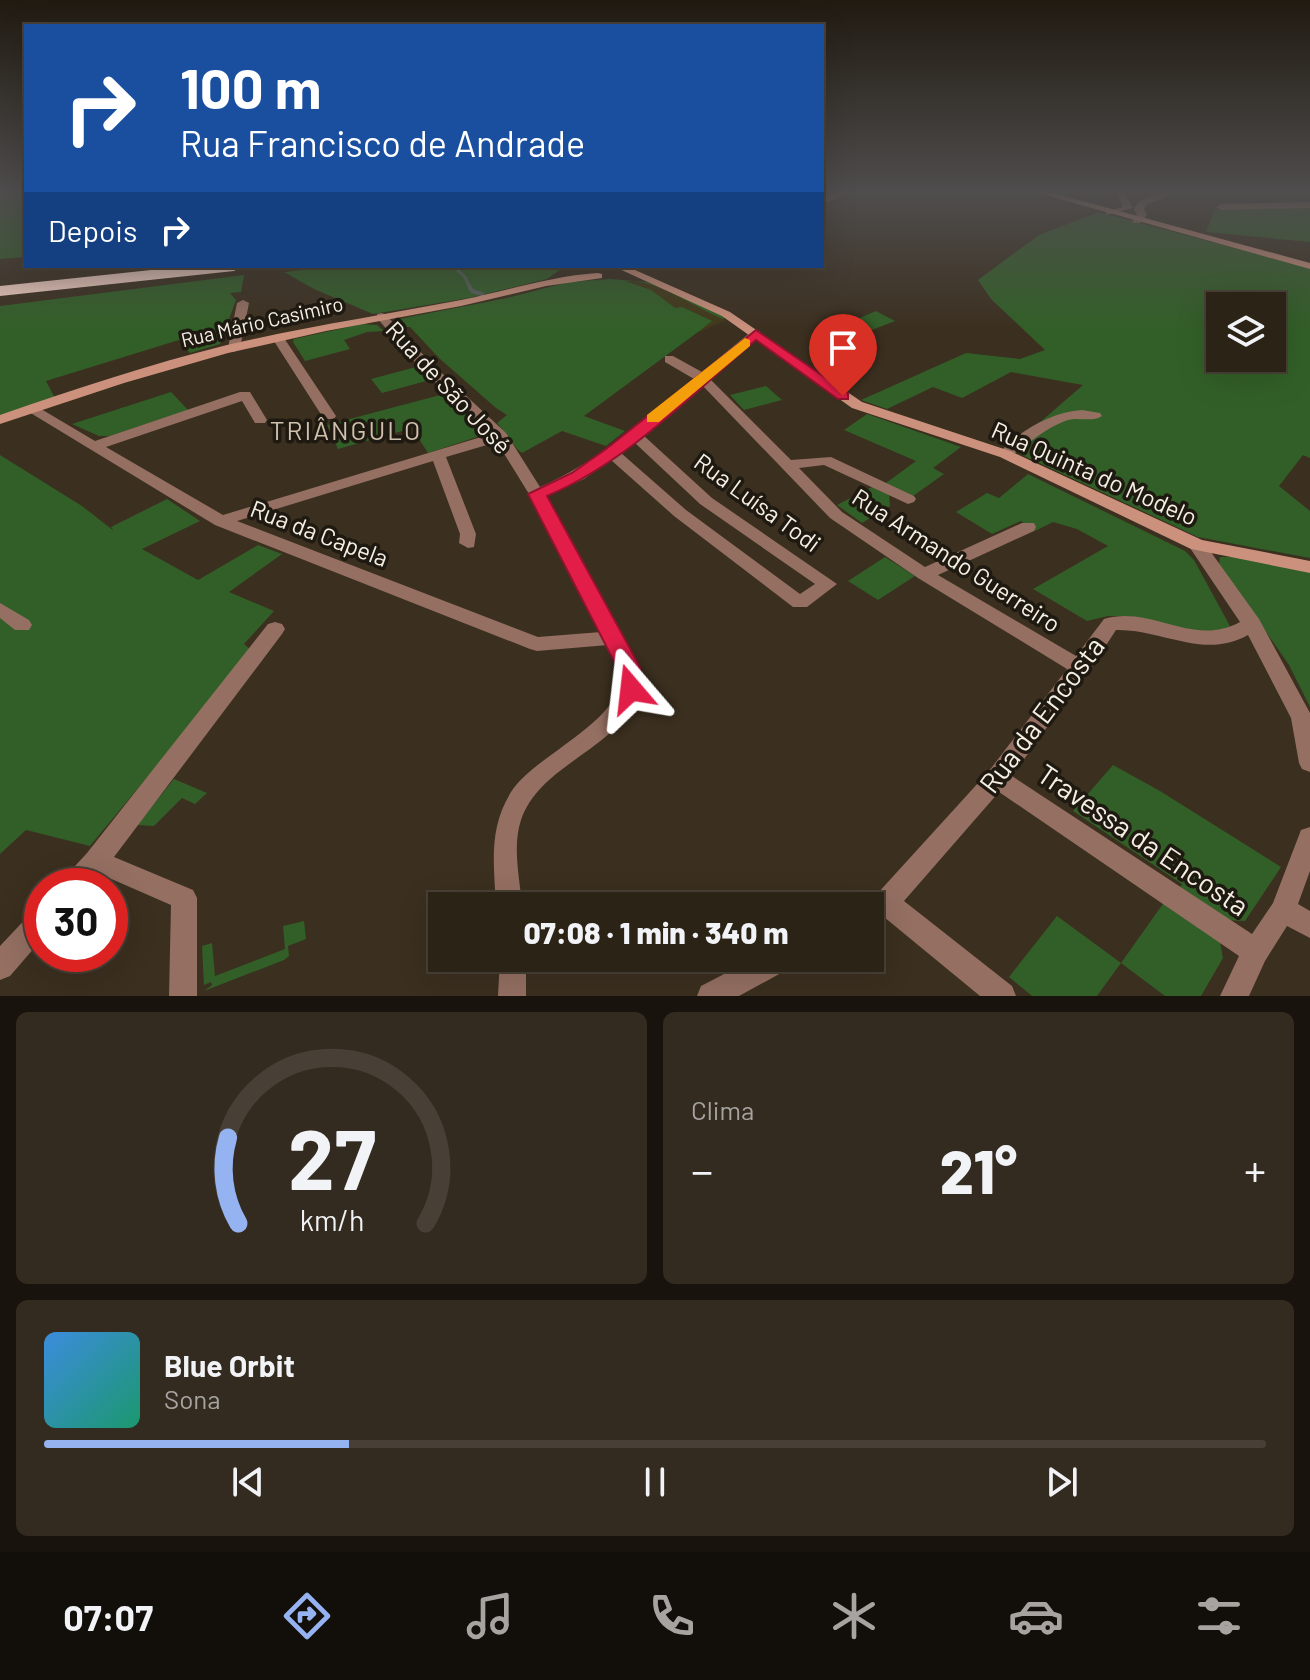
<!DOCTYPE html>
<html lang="pt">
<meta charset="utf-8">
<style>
:root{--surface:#2c2317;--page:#342b20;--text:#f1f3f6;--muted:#a6a4a1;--line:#484036;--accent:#95b2f1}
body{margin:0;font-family:Barlow,sans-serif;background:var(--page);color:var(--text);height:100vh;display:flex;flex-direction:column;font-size:30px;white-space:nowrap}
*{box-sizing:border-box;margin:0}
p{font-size:26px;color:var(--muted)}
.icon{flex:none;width:44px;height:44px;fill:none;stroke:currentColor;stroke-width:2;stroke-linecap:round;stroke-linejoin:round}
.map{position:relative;height:996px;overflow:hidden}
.drawer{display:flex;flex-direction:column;gap:16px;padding:16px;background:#18130d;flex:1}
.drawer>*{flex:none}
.hud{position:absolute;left:24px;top:24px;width:800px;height:244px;border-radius:0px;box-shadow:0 8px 32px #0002,0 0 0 2px var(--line);background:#1a4fa0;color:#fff;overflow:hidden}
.buttons{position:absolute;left:1206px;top:292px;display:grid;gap:16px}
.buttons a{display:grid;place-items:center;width:80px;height:80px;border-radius:0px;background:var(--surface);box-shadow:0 8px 32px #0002,0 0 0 2px var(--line);font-size:40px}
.speed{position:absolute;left:24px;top:868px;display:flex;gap:16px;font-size:40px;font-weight:700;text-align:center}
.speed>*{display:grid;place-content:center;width:104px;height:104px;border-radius:50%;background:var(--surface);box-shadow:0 8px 32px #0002,0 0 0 2px var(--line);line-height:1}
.speed .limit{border:12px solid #d22;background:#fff;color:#111}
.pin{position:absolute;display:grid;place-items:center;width:68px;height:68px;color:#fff;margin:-82px -34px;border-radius:50% 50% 50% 0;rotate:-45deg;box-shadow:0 0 8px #0007}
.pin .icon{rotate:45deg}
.me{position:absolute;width:88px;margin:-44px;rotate:343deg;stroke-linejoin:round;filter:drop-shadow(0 0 6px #0008)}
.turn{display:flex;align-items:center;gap:28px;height:168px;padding:0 24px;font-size:36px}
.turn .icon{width:104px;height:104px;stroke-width:2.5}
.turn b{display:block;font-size:56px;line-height:68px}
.then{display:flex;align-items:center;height:76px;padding:0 24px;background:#0003;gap:16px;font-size:30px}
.big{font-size:60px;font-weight:800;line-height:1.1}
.drawer .tile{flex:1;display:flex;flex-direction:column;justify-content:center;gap:12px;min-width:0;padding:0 28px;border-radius:12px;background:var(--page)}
.drawer .dial{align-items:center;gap:0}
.dial svg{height:208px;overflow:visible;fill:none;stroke:var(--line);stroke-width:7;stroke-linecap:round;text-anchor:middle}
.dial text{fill:var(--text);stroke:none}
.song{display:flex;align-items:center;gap:24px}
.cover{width:96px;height:96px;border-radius:12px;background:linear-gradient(135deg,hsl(210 70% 55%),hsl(160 70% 35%))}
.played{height:8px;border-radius:4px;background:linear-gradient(90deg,var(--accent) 25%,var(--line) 25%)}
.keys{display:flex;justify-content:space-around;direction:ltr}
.heat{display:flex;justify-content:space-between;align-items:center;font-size:44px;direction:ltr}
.drawer .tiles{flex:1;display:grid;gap:16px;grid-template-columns:1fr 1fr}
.tile:last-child{grid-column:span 2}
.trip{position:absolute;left:428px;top:892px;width:456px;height:80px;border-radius:0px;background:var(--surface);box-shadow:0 8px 32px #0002,0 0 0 2px var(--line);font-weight:800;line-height:80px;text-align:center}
.dock{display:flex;height:128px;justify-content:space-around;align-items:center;background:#120e09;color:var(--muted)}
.dock .icon{width:56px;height:56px}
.dock .selected{color:var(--accent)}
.dock b{font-size:36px;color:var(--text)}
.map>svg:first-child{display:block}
.green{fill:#325f27;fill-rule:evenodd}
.sand{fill:#413919}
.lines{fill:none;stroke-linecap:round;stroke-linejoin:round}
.stream-far1{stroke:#57615f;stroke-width:3}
.stream{stroke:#57615f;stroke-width:4}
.street{fill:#946f62;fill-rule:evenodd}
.secondary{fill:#cc917c;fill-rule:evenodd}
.highway{fill:#f8d3c6;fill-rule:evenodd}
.route{fill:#e11d48;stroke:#92132f;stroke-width:2}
.slow{fill:#f59e0b}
.labels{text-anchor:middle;stroke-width:7;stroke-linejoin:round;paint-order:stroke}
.far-street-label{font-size:20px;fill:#f6efe4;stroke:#1e1911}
.street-label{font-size:24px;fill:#f6efe4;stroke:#1e1911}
.neighbourhood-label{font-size:26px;letter-spacing:2px;fill:#d0c1ad;stroke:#1e1911}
.near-street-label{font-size:28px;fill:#f6efe4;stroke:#1e1911}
</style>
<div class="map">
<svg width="1310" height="996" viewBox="0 0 1310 996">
<rect width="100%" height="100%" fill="#3b2f1f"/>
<!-- green -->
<g class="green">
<polygon points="0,191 26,191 26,257 0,259"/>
<polygon points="1310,207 1310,242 1206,232 1215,209"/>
<path d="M1099,212l211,56v190l-7,-3 -24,31 31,25v47l-112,-21 -189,-88 74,-64 -72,-13 -49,26 -29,-11 -46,22 -26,-9 105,-47 54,6 25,-9 -54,-51 -13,-19 61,-45zM1220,306h52v52h-52z"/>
<polygon points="341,266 565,266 547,279 469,298 373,314 314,289 284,272"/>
<polygon points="244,275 241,292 230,293 236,300 220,344 190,353 179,340 46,381 55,398 0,417 0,306"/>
<polygon points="610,279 647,282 716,311 725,318 698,332 584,416 625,431 606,446 562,431 522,453 518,450 497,423 507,415 496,408 439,358 410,327 400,327 394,320 507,298 569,282"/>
<polygon points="876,311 895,321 828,347 817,336"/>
<polygon points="362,324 377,325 384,331 367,332 344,340 350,349 305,361 293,342 294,339"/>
<polygon points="416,367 430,380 382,393 371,379"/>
<polygon points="766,386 782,400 744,410 730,395"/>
<polygon points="171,392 188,410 110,436 99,436 72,424"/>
<polygon points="444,394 480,426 483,430 480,436 428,453 414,431 420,426 415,419 402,423 406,430 338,449 327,425"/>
<polygon points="867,414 961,447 933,468 944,474 913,496 886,483 916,461 844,430"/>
<polygon points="0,455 82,506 114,531 111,527 167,499 200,521 142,549 198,580 258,545 282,554 229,592 274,611 244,644 252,651 90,846 26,830 0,854"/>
<polygon points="1028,474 1185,551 1194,560 1230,626 1222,633 1187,629 1127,616 1108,616 1087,621 1033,589 1108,546 1077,529 1053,522 1035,531 1021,521 992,534 956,512 987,493 999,498"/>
<polygon points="872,487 889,495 890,506 862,523 837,505"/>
<polygon points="885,557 915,576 878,600 848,581"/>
<polygon points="1220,557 1240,557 1310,572 1310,707 1289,665 1219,565"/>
<polygon points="1113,765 1160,791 1281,867 1245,921 1226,920 1179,889 1182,884 1073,811"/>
<polygon points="174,779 207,793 195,804 182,798 154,826 137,825"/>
<polygon points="1165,901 1220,942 1223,958 1201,996 1165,996 1121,963 1097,996 1032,996 1009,977 1057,916 1121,963"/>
<polygon points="304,921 306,939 288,946 289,956 284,960 204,991 212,985 211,982 204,985 202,946 212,943 215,976 285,949 283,926"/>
</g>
<!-- sand -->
<path class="sand" d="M625,281c34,-2 69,27 101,39l-29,13 15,-12 -30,-14 -7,1 -24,-18z"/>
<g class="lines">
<!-- stream-far1 -->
<polyline class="stream-far1" points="453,266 465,277 470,288"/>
<!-- stream -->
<polyline class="stream" points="469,286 472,291 482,294"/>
<!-- street -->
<g class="street">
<polygon points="843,191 857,191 822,204 822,198"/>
<polygon points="1115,191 1123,191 1133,208 1106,215 1106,211 1123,207"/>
<polygon points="1166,191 1179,191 1146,205 1144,209 1147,215 1140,223 1134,223 1132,221 1137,215 1134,209 1139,201"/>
<polygon points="1310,202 1310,208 1221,210 1216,207 1221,204"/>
<polygon points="243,300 249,303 240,348 234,352 228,348 237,303"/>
<path d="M381,313l4,1 46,49 75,70 34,54c60,-26 104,-68 154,-108l-29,-17v-6h8l29,16 50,-41h8v6l-50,42 81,81 40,-3 83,39 2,3 -2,3 -6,2 -84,-39 -25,3 43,44 83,55 97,-44h12l2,4 -2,4 -96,44 138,81 28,-37c48,-14 88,29 136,3l-52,-77 3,-4h12l56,78 51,94v59l-8,-3 -3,-6 -8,-45 -43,-83c-44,25 -86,-6 -132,-5l-28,43 -3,1 -73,102 240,158 21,-31 28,-73 9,-3v44l-12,33 12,7v27l-23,-12 -22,35 -16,35h-29l19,-40 -240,-164 -95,109 108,85 4,10h-36l-96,-79 -14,6v-17h-11l2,-4 16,-8 112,-123 78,-102 -149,-91 -88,-60 -128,-133 -59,50 69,63 125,86 -30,23h-14l-119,-91 -63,-56 -27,19 -38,17 93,171c1,8 3,17 0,24 -19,59 -98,71 -118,129 -9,27 -1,59 1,86h-26c-2,-41 -8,-77 15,-114 24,-39 122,-74 108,-125 -2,-7 -8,-15 -11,-22l-71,6 -7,-2 -315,-124 -191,-116 7,-4 5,1 59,35 145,-49h10l17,28 -2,3h-10l-13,-22 -136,46 117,68 268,-81 -70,-65 -44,-51v-4zM497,442l32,52 72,138 -63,5 -301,-116 196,-60 27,73 -1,9 9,5 6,-1 2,-13 -30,-77zM634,442l66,62 115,80 -15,10 -114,-84 -65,-57z"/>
<polygon points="278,334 282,335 336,416 334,419 324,419 322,416 272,338"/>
<path d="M1082,410l18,3 2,3c-10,7 -25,0 -37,5 -21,8 -37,23 -55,36l-5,1 -7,-4c21,-23 53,-42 84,-44z"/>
<polygon points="0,603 29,620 32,625 29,630 15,630 0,618"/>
<polygon points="275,622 282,624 285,629 282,634 114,857 193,890 197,898 197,996 169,996 171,905 100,874 89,886 60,886 64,878 87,853 268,624"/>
<polygon points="42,908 42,939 10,976 0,980 0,946 33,911"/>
<polygon points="500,958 526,958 526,996 498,996"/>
<polygon points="755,958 795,958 792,967 739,996 697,996 701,986"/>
</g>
<!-- secondary -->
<g class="secondary">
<polygon points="1031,191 1046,191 1310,263 1310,269"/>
<polygon points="626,266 730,312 862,402 1010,451 1202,540 1310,561 1310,573 1191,549 1000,457 852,408 722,316 615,267"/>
<path d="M598,273l4,1v4l-56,8 -85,20 -135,25 -98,22 -104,30 -124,41v-9c75,-26 150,-51 227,-70 77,-18 156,-30 234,-45 46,-9 90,-24 137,-27z"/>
</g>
<!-- highway -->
<polygon class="highway" points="189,266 242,266 234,271 0,296 0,286"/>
</g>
<!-- sky -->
<linearGradient id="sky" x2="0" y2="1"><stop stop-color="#201a11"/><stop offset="0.58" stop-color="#4f4d4d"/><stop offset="1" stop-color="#4f4d4d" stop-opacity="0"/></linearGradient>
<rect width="1310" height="331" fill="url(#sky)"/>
<!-- route -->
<path class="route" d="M756,330l92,63v6h-10l-82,-59c-66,56 -129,122 -209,156l93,171 2,22 -3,6 -8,3 -9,-3 -5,-28 -89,-173 44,-21 34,-24z"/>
<!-- slow -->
<polygon class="slow" points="745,338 750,340 750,346 659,422 647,422 647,415"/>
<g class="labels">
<!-- far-street labels -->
<g class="far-street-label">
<text transform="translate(262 322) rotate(-13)" y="7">Rua Mário Casimiro</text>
</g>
<!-- street labels -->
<g class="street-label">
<text transform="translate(448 388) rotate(47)" y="8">Rua de São José</text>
<text transform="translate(1094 474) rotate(24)" y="8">Rua Quinta do Modelo</text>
<text transform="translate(757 503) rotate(36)" y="8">Rua Luísa Todi</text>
<text transform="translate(319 534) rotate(21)" y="8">Rua da Capela</text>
<text transform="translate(956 561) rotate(33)" y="8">Rua Armando Guerreiro</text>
</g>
<!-- neighbourhood labels -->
<g class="neighbourhood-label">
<text x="346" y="440">TRIÂNGULO</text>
</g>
<!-- near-street labels -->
<g class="near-street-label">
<text transform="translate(1042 715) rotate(-53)" y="10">Rua da Encosta</text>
<text transform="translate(1143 840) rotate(34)" y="10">Travessa da Encosta</text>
</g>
</g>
</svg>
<div class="buttons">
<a><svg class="icon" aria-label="layers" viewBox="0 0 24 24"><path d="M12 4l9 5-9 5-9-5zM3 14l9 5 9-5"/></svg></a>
</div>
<div class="speed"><div class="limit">30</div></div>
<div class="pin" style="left:843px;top:396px;background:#d93025"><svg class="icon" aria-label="arrive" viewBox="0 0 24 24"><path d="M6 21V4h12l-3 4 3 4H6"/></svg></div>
<svg class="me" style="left:631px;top:689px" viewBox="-20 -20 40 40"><path d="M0-17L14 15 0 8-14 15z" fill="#e11d48" stroke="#fff" stroke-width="4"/></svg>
<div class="trip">07:08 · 1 min · 340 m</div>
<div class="hud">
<div class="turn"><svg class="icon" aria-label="right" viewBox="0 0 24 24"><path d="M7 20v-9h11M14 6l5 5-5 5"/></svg><div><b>100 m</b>Rua Francisco de Andrade</div></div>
<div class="then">Depois<svg class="icon" aria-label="right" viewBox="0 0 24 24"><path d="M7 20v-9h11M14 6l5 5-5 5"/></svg></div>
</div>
</div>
<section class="drawer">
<div class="tiles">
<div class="tile dial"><svg viewBox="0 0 100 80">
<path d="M14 69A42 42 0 1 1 86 69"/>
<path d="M14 69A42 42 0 0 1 10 36" stroke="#95b2f1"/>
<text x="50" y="56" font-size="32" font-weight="700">27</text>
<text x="50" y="72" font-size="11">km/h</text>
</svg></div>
<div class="tile"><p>Clima</p>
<div class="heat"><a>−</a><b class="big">21°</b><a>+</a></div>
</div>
<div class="tile">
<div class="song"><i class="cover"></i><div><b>Blue Orbit</b><p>Sona</p></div></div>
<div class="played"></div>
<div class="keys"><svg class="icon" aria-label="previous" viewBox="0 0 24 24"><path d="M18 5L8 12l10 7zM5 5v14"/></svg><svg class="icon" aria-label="pause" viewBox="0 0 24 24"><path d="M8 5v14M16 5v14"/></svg><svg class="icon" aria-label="next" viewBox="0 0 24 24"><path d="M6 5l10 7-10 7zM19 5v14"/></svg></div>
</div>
</div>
</section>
<nav class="dock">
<b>07:07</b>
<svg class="icon selected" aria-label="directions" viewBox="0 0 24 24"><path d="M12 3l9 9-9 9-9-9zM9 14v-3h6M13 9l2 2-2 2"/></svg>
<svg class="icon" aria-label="music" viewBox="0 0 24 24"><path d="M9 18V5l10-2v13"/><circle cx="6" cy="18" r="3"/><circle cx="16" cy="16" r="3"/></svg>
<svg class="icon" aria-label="phone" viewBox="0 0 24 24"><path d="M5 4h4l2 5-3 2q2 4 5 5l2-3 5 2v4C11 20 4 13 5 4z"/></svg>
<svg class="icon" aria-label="climate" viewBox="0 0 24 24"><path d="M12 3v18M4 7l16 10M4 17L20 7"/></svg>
<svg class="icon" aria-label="car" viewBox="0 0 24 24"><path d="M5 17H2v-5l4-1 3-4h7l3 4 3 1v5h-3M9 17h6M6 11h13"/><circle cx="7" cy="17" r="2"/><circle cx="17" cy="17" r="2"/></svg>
<svg class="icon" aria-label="filters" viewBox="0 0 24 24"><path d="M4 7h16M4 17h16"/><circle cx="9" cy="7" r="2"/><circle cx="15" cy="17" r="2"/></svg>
</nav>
